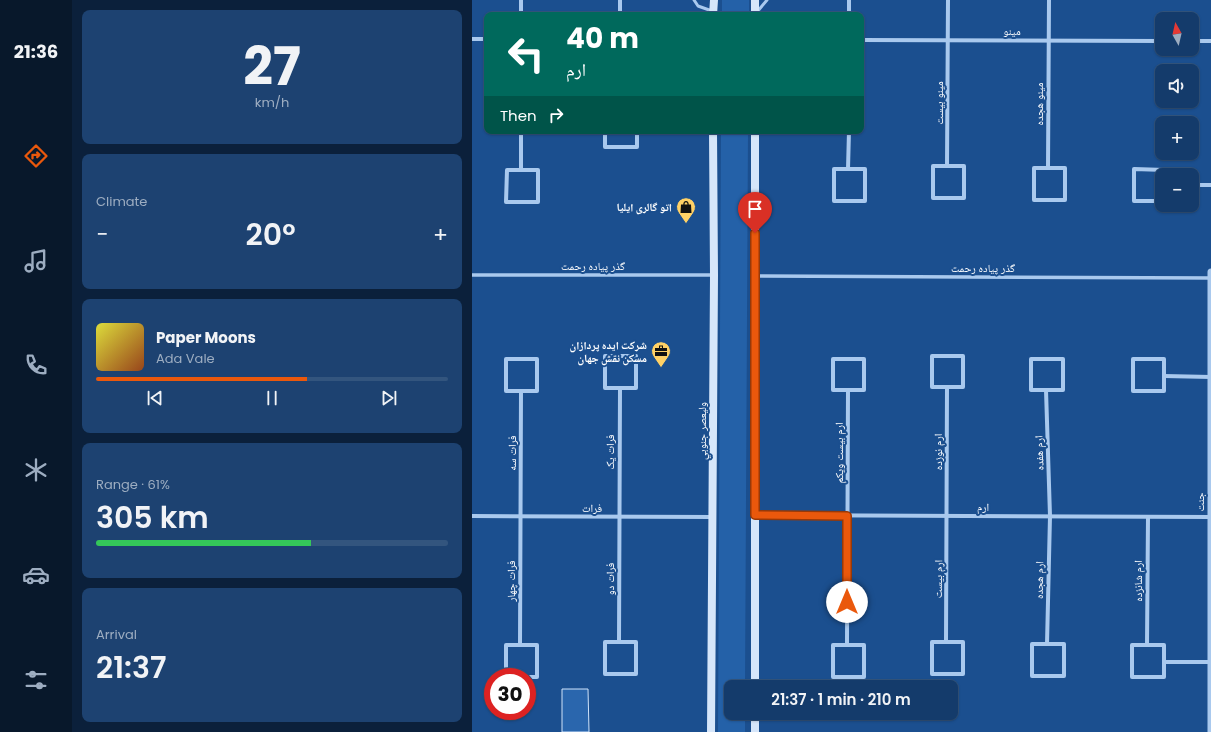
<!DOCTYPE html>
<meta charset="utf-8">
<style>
:root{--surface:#143b6b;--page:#1d4271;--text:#f1f3f6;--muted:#9dadc1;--line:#33557e;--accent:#ea580c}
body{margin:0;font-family:Poppins,"Noto Naskh Arabic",sans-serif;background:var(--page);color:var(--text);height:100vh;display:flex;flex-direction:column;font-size:15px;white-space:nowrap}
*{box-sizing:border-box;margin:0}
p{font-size:13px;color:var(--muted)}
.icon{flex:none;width:22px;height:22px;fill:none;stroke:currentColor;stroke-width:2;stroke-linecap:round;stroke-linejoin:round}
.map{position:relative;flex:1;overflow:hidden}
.panel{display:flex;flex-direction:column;gap:10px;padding:10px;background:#0b203b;width:400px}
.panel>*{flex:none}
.guide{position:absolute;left:12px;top:12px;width:380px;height:122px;border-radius:8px;box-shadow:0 1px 3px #0004,0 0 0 1px var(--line);background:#00695c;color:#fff;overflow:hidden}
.needle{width:26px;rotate:352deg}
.buttons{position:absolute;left:683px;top:12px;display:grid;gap:8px}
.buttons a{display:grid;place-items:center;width:44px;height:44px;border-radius:8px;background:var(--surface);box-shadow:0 1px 3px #0004,0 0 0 1px var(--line);font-size:20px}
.speed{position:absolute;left:12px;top:668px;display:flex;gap:8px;font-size:20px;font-weight:700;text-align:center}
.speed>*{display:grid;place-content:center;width:52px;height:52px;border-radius:50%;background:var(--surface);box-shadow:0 1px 3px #0004,0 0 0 1px var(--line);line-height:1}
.speed .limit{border:6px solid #d22;background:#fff;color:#111}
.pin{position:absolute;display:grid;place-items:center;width:34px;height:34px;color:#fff;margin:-41px -17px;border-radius:50% 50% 50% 0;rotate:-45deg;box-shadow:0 0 4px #0007}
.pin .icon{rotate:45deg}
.me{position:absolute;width:44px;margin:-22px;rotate:0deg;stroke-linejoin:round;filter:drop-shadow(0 0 3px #0008)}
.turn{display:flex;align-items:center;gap:14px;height:84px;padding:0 16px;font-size:18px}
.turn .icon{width:52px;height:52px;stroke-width:2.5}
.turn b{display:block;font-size:28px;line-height:34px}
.then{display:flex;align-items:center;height:38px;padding:0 16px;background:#0003;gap:8px;font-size:15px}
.big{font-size:30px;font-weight:600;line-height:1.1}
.panel .card{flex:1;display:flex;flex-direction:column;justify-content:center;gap:6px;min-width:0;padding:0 14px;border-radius:8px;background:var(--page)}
.panel .dial{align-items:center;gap:0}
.dial b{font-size:52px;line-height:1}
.song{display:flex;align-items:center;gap:12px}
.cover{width:48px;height:48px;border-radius:6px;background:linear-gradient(135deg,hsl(60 70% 55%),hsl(20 70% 35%))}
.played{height:4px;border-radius:2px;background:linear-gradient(90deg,var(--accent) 60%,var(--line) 60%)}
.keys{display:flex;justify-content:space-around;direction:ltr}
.heat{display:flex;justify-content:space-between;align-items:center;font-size:22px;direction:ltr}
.charge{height:6px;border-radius:3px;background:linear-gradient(90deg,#34c759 61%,var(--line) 0)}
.trip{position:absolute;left:252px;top:680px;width:234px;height:40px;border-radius:8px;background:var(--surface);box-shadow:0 1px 3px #0004,0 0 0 1px var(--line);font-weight:600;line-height:40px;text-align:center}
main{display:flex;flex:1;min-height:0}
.menu{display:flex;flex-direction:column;width:72px;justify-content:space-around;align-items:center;background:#08182b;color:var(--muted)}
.menu .icon{width:28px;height:28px}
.menu .current{color:var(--accent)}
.menu b{font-size:18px;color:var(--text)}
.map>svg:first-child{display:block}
.green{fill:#2461a8}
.building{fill:#2a66ad;stroke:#cfe3fa}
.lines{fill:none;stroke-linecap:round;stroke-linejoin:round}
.service{stroke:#a9c9ee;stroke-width:3}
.pedestrian{stroke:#a9c9ee;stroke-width:3.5}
.minor{stroke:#a9c9ee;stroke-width:4}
.tertiary{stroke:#a9c9ee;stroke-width:7}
.secondary{stroke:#d6e6fa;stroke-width:8}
.route-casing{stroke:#983908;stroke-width:10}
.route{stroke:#ea580c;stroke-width:7}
.labels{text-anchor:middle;stroke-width:4;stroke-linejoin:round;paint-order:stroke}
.street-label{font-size:11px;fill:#fff;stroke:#1b4f8f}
.poi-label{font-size:11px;font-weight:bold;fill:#fff;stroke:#1b4f8f;text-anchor:end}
</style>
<main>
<nav class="menu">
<b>21:36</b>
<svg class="icon current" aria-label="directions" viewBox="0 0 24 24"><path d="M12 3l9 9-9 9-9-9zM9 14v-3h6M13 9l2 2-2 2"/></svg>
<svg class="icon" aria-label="music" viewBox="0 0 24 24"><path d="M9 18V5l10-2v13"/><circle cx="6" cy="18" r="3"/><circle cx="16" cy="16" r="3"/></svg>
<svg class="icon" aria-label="phone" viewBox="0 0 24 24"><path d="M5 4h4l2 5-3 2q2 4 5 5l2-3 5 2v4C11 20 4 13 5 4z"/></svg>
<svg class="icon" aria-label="climate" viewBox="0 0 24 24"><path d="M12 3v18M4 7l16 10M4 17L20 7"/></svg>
<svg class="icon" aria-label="car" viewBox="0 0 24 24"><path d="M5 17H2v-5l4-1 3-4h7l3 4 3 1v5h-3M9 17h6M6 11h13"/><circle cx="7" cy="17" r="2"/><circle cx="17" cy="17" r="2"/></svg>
<svg class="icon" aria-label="filters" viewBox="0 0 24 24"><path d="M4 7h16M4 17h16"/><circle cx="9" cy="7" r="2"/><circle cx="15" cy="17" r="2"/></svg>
</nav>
<section class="panel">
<div class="card dial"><b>27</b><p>km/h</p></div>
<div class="card"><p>Climate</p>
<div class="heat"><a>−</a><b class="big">20°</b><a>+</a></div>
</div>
<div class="card">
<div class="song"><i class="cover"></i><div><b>Paper Moons</b><p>Ada Vale</p></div></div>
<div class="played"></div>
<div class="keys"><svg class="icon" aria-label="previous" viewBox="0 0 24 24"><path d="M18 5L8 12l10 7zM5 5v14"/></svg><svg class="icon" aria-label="pause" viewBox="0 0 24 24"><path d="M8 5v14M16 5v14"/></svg><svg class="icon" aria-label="next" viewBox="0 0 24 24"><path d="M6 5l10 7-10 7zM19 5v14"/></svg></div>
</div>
<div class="card"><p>Range · 61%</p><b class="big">305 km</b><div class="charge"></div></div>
<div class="card"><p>Arrival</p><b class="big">21:37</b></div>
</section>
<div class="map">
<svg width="739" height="732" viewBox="0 0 739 732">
<rect width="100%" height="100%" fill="#1b4f8f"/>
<!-- green -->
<g class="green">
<rect x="250" y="0" width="27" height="15"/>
<polygon points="249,131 276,131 273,687 259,687 259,713 273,713 273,732 246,732"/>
</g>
<!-- building -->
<polygon class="building" points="90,689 116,689 117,732 90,732"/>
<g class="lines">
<!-- service -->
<g class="service">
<polyline points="222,0 226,6 240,11"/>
<polyline points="285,12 295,0"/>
</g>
<!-- pedestrian -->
<g class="pedestrian">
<polyline points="0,275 241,275"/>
<polyline points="283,276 739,278"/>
</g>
<!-- minor -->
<g class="minor">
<polyline points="49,15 49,0"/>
<polyline points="148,15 148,0"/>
<polyline points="377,15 377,0"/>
<polyline points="0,39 15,39"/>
<polyline points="389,40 690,41"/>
<polyline points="720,41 739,41"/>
<polyline points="133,131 133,147 165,147 165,131"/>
<rect x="461" y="166" width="31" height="32"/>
<polyline points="475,166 476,0"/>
<rect x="562" y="168" width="31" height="32"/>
<polyline points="576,168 577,0"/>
<rect x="362" y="169" width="31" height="32"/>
<polyline points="376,169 377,131"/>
<polygon points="35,170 66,170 66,202 34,202"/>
<polyline points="49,170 49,131"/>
<polyline points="720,185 739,185"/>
<polyline points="690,201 662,201 662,169 693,170 693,175"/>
<rect x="133" y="356" width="31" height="32"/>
<rect x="460" y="356" width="31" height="31"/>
<rect x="34" y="359" width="31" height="32"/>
<rect x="361" y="359" width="31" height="31"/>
<rect x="559" y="359" width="32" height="31"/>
<rect x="661" y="359" width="31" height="32"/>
<polyline points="692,376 739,377"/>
<polyline points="574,390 578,516 575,644"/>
<polyline points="283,515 739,517"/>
<polyline points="0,516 241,517"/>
<rect x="133" y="642" width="31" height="32"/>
<polyline points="147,642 148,388"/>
<rect x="460" y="642" width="31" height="32"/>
<polyline points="474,642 475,387"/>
<rect x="560" y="644" width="32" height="32"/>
<polyline points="48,645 49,391"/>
<rect x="361" y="645" width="31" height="32"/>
<polyline points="375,645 376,390"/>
<rect x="660" y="645" width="32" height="32"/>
<polyline points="675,645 676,517"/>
<polyline points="692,662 739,662"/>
<polyline points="34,677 34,645 65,645 65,677 38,677"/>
</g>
<!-- tertiary -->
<polyline class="tertiary" points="739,732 739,272"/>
<!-- secondary -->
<g class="secondary">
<polyline points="241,15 242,0"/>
<polyline points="283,15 283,0"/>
<polyline points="283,131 283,687"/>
<polyline points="283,713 283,732"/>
<polyline points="239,732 242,275 241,131"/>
</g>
</g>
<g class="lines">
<defs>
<polyline id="route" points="283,233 283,515 375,516 375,602"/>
</defs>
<!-- route casing -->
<use href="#route" class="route-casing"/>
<!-- route -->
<use href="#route" class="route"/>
</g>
<!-- icons -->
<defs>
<symbol id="shop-pin" viewBox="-11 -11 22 30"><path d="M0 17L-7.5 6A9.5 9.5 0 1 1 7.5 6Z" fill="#ffd166" stroke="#1b4f8f"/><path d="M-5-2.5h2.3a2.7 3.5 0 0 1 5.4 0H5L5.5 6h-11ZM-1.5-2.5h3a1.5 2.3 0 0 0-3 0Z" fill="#111"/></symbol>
<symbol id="office-pin" viewBox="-11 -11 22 30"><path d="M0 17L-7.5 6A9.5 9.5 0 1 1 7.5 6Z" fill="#ffd166" stroke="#1b4f8f"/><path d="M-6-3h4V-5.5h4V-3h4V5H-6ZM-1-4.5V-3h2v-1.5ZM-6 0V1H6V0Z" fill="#111"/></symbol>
</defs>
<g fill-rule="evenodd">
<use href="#shop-pin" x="203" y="196" width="22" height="30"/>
<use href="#office-pin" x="178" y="340" width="22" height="30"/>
</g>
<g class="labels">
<!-- street labels -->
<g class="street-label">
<text x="540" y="35">مینو</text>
<text transform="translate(467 103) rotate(-90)" y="4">مینو بیست</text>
<text transform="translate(567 104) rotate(-90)" y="4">مینو هجده</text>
<text x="121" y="270">گذر پیاده رحمت</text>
<text x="511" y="272">گذر پیاده رحمت</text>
<text transform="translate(230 431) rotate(-90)" y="4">وليعصر جنوبي</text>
<text transform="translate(138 452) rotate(-90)" y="4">فرات یک</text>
<text transform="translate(466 452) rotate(-90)" y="4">ارم نوزده</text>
<text transform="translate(40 453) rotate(-90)" y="4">فرات سه</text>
<text transform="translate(367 453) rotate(-90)" y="4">ارم بیست ویکم</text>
<text transform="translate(567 453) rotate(-92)" y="4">ارم هفده</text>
<text transform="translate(728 502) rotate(-90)" y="4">جنت</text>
<text x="511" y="511">ارم</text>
<text x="120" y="512">فرات</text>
<text transform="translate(138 579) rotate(-90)" y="4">فرات دو</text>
<text transform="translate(466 579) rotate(-89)" y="4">ارم بیست</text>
<text transform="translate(567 580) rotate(-89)" y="4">ارم هجده</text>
<text transform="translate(39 581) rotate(-90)" y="4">فرات چهار</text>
<text transform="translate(666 581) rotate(-90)" y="4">ارم شانزده</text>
</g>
<!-- poi labels -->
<g class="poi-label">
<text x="200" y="211">اتو گالری ایلیا</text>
<text x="175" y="349">شرکت ایده پردازان<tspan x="175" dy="13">مسکن نقش جهان</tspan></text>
</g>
</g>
</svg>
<div class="buttons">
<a><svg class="needle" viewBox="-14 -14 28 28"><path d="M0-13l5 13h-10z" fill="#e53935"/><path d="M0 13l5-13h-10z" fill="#9dadc1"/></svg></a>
<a><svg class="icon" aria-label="sound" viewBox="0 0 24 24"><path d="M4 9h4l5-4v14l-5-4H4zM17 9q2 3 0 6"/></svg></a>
<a>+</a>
<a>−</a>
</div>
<div class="speed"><div class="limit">30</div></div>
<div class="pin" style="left:283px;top:233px;background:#d93025"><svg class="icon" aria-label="arrive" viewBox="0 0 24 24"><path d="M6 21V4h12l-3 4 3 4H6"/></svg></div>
<svg class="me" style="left:375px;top:602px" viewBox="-20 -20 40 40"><circle r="19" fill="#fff"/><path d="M0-13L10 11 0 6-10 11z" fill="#ea580c"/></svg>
<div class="trip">21:37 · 1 min · 210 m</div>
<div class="guide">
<div class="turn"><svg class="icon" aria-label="left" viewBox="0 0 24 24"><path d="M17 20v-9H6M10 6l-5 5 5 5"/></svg><div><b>40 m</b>ارم</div></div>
<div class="then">Then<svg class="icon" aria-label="right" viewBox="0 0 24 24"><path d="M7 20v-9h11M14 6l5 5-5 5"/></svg></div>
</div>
</div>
</main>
